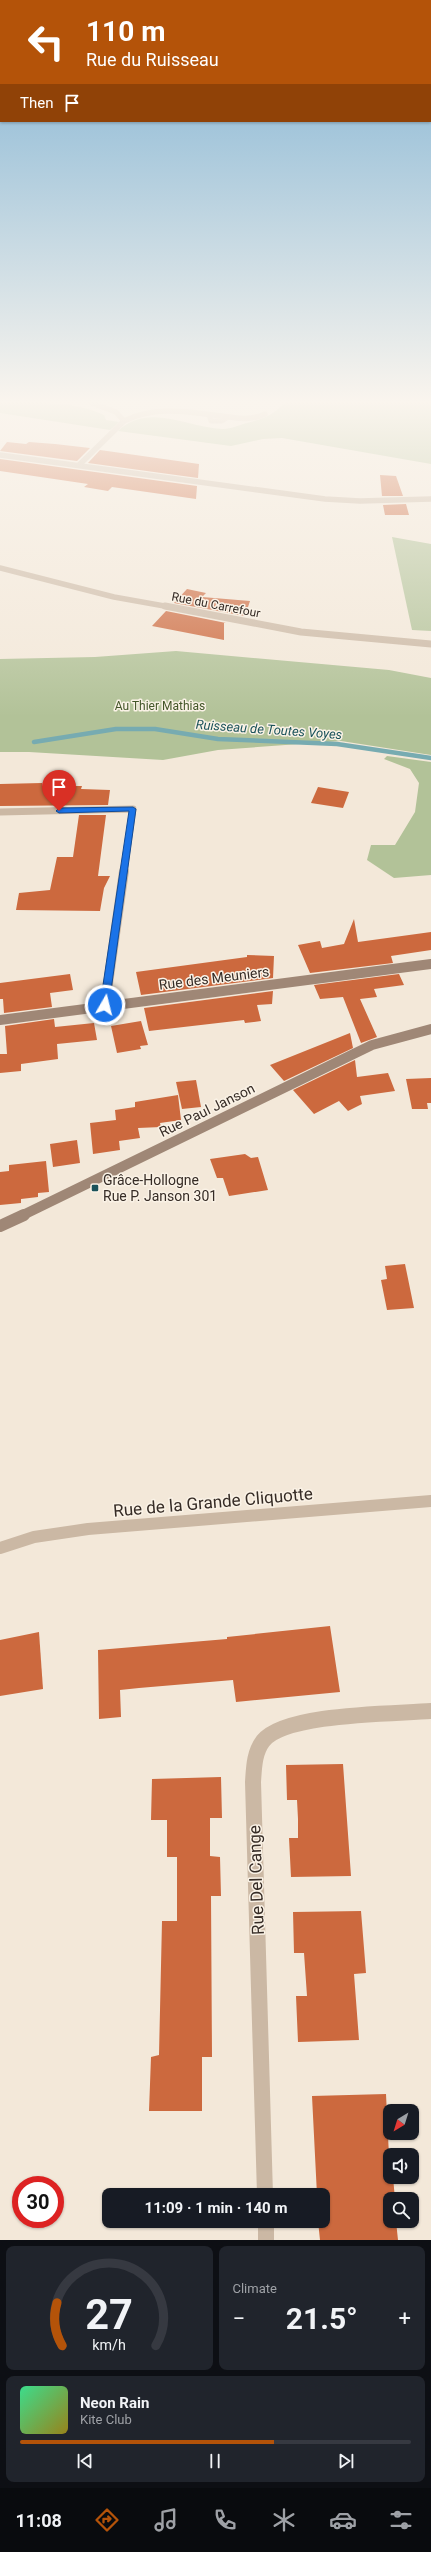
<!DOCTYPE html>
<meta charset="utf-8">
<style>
:root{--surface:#171b24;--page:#20242c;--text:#f1f3f6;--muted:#9ea1a6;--line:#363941;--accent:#b45309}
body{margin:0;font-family:Roboto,sans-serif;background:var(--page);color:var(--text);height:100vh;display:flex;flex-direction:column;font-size:15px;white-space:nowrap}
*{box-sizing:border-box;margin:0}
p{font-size:13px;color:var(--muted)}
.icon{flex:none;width:22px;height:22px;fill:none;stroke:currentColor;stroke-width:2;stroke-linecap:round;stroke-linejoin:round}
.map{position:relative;height:2240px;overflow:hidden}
.panel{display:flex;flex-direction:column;gap:6px;padding:6px;background:#0d0f14;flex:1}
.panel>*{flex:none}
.hud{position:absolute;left:0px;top:0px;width:431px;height:122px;box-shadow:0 1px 3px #0004;background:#b45309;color:#fff;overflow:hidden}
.needle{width:26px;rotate:218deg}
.fabs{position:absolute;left:383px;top:2104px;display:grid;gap:8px}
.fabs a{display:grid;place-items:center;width:36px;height:36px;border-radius:8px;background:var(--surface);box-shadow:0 1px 3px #0004;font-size:20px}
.speed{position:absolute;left:12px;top:2176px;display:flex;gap:8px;font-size:20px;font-weight:700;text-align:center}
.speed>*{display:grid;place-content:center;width:52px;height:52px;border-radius:50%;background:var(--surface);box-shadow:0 1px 3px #0004;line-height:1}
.speed .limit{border:6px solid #d22;background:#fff;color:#111}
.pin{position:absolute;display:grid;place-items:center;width:34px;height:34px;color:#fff;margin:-41px -17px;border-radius:50% 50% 50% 0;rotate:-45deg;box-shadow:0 0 4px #0007}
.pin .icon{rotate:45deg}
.me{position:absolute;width:44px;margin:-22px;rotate:8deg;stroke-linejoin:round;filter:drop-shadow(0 0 3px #0008)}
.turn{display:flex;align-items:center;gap:14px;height:84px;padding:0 20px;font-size:18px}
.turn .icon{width:52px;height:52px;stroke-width:2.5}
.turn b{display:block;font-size:28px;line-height:34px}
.then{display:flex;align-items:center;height:38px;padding:0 20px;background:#0003;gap:8px;font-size:15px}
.big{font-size:30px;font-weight:700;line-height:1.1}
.panel .card{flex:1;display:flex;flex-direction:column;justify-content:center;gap:6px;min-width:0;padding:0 14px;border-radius:8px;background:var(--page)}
.panel .dial{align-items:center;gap:0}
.dial svg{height:104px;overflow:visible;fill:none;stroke:var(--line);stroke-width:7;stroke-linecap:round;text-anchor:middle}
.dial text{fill:var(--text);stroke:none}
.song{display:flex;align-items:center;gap:12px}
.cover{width:48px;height:48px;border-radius:6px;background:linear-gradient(135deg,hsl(150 70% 55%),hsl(50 70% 35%))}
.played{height:4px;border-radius:2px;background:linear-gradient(90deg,var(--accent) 65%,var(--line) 65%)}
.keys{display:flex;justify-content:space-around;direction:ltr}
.heat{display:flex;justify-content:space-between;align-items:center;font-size:22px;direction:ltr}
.panel .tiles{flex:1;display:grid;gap:6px;grid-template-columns:1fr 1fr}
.card:last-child{grid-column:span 2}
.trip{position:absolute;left:102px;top:2188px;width:228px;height:40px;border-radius:8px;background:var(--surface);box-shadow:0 1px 3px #0004;font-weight:700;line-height:40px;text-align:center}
.tabs{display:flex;height:64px;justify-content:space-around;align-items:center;background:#090b0e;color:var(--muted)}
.tabs .icon{width:28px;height:28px}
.tabs .on{color:var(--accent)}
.tabs b{font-size:18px;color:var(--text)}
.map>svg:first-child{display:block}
.green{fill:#b2c298}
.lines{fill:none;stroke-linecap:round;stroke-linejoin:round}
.stream{stroke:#77abb1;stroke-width:4.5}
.building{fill:#cc693e}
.lane{stroke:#cbb8a4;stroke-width:5}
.street-far4{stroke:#cbb8a4;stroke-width:5.5}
.street-far3{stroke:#cbb8a4;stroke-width:7}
.street-far2{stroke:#cbb8a4;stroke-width:10}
.street-far1{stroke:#cbb8a4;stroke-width:12}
.street{stroke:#cbb8a4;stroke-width:16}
.secondary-far1{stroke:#9f8776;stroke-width:10}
.secondary{stroke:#9f8776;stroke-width:12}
.route{fill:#1a73e8;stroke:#114b97}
.poi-dot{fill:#1a525a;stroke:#faf2e6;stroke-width:1.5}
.labels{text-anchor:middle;stroke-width:3;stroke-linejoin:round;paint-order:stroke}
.far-street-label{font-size:12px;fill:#362c26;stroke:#faf2e6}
.far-park-label{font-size:12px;fill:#435629;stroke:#faf2e6}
.far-water-label{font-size:13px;font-style:italic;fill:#1a525a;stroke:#faf2e6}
.street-label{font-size:14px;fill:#362c26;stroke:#faf2e6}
.poi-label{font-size:14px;fill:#362c26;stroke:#faf2e6;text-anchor:start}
.near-street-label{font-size:17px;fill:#362c26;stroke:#faf2e6}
</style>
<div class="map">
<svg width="431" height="2240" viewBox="0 0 431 2240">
<rect width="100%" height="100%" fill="#f3e8d9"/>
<!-- green -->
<g class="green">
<path d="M0,403c33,0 73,-3 104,12l2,5 13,2 -9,8 -110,-17z"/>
<path d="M284,403h147v61l-149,-26 -19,1 -32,7 -113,-15c31,-29 69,-3 105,-2 8,0 16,-4 24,-6 15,-4 27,-8 37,-20z"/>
<polygon points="392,537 431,544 431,631 412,630"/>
<polygon points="176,651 389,670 431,678 431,755 341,741 218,750 163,760 29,752 0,752 0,659 95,657"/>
<polygon points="387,756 431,762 431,875 394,878 367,860 371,845 395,845 415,812 419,783 410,769 384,759"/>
</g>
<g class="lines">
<!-- stream -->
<polyline class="stream" points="34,742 116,729 155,729 218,739 337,744 431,758"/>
</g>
<!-- building -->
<g class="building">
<polygon points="7,442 26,444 29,442 55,444 90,448 77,461 0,451"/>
<polygon points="100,450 199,464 198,478 88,463"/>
<polygon points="0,459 197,486 196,499 112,487 108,491 84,487 88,484 0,471"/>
<polygon points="380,475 396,476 403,496 382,496"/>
<polygon points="406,504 409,515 385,515 383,505"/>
<polygon points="187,589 206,593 202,597 250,601 245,616 174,603"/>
<polygon points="166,611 226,623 224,623 224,640 152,626"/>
<polygon points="42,783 42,786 82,786 81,789 110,790 108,805 0,806 0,784"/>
<polygon points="318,787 349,792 343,808 311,803"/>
<polygon points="79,815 106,815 98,876 110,876 104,888 100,911 16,910 19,893 50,890 57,857 73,857"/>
<polygon points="354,919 358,942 431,932 431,950 391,956 393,963 310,973 298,945 320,941 322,948 344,944"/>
<polygon points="247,955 274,956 273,978 141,995 136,972 247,957"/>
<polygon points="70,974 73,990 50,993 52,1007 4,1013 3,999 0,999 0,983"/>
<polygon points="399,974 404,985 374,989 377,997 360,999 377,1037 361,1043 343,997 320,999 314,985"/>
<polygon points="273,991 272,1004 257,1005 261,1021 245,1023 244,1020 149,1031 144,1008"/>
<polygon points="54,1019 55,1027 94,1023 97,1040 57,1044 58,1059 21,1064 21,1071 0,1073 0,1054 7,1054 5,1026"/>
<polygon points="141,1021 148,1045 140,1046 141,1049 117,1053 111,1026"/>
<polygon points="350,1033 353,1048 284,1081 270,1065"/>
<polygon points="355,1060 357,1077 388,1073 395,1091 360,1096 362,1104 348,1111 339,1101 314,1114 293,1090"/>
<polygon points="431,1078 431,1103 427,1103 428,1109 412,1109 406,1079"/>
<polygon points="196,1080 201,1107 182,1109 176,1082"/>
<polygon points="178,1095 181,1120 160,1123 161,1127 138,1128 140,1138 119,1141 120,1150 93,1154 90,1123 116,1120 115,1110 135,1107 135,1102"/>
<polygon points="77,1140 80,1163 53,1167 50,1144"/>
<polygon points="245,1154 251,1158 258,1157 268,1190 229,1196 223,1178 217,1178 210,1159"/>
<polygon points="46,1161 49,1192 38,1193 38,1197 21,1199 21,1203 0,1205 0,1172 9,1171 9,1165"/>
<polygon points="405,1264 414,1308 387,1310 381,1280 387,1279 385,1266"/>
<polygon points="330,1626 340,1692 236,1702 233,1680 139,1688 120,1690 121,1717 99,1719 98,1650 227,1639 227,1637"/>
<polygon points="39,1632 43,1689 0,1696 0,1640"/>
<polygon points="343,1764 351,1876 291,1877 289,1838 298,1838 298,1819 297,1800 287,1800 286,1765"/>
<polygon points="221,1777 222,1818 210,1818 210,1856 220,1857 221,1896 211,1896 212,2057 202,2057 202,2111 149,2111 151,2057 159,2055 162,1921 177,1921 177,1857 167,1857 167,1820 151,1820 152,1779"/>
<polygon points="361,1911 366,1973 354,1974 359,2040 298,2042 296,1996 307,1996 304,1953 294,1953 293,1912"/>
<polygon points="386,2094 390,2177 393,2177 395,2199 390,2199 390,2221 396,2221 398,2240 320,2240 318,2221 323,2221 323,2195 317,2195 312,2096"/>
</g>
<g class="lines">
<!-- lane -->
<polyline class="lane" points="209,415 211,421 222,421 228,417"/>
<!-- street-far4 -->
<g class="street-far4">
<path d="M124,421c32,-16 64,-9 98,-5 14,2 29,5 43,-2"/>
<polyline points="0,455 325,499 360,501 431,499"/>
<polyline points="79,465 124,421 116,412 92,403"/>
<polyline points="0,568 114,597 170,607"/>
</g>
<!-- street-far3 -->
<g class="street-far3">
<polyline points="165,606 301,632 431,644"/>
<polyline points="0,812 133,809 124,872"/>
</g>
<!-- street-far2 -->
<polyline class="street-far2" points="105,1005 124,871"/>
<!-- street-far1 -->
<polyline class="street-far1" points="0,1548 34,1537 88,1529 431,1501"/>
<!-- street -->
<g class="street">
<path d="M265,2195l-12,-413c1,-14 1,-29 10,-41 22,-28 131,-27 168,-30"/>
<polyline points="266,2221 266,2240"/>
</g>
<!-- secondary-far1 -->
<g class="secondary-far1">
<polyline points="0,1020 431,964"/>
<polyline points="21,1216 372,1045 431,1029"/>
</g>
<!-- secondary -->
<polyline class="secondary" points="0,1226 24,1215"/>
</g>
<!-- sky -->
<linearGradient id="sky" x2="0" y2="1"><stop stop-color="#7bb0d2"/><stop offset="0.56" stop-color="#faf5ee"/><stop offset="1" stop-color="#faf5ee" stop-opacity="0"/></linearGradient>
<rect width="431" height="717" fill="url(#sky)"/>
<!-- route -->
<polygon class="route" points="133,807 136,809 109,1005 105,1008 100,1005 129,811 59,813 56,811 59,808"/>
<!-- markers -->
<rect class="poi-dot" x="91" y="1184" width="8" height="8" rx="2"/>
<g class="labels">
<!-- far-street labels -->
<g class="far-street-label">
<text transform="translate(216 605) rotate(11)" y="4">Rue du Carrefour</text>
</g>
<!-- far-park labels -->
<g class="far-park-label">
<text x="160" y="710">Au Thier Mathias</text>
</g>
<!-- far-water labels -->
<g class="far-water-label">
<text transform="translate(269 729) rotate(4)" y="5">Ruisseau de Toutes Voyes</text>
</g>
<!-- street labels -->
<g class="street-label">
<text transform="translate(214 978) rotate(-7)" y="5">Rue des Meuniers</text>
<text transform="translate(207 1110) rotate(-26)" y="5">Rue Paul Janson</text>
</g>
<!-- poi labels -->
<g class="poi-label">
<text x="103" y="1185">Grâce-Hollogne<tspan x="103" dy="16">Rue P. Janson 301</tspan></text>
</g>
<!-- near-street labels -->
<g class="near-street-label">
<text transform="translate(213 1502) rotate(-5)" y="6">Rue de la Grande Cliquotte</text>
<text transform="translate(256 1880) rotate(-92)" y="6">Rue Del Cange</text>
</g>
</g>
</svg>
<div class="fabs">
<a><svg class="needle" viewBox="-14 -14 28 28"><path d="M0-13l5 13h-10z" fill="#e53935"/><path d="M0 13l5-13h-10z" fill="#9ea1a6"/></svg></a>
<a><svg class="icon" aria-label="sound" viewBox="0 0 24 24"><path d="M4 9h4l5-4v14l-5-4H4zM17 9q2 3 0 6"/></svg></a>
<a><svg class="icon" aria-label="search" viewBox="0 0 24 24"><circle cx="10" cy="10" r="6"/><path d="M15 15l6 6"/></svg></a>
</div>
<div class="speed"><div class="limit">30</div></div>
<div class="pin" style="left:59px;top:811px;background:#d93025"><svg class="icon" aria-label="arrive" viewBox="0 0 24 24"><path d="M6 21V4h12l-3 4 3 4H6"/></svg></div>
<svg class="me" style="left:105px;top:1005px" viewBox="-20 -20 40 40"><circle r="17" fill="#1a73e8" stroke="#fff" stroke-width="3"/><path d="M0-11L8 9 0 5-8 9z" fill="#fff"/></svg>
<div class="trip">11:09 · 1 min · 140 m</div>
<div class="hud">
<div class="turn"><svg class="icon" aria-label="left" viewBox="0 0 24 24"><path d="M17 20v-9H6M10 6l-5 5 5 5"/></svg><div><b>110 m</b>Rue du Ruisseau</div></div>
<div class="then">Then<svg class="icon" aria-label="arrive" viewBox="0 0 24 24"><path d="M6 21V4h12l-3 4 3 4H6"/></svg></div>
</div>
</div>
<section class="panel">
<div class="tiles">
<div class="card dial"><svg viewBox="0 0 100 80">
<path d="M14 69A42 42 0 1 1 86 69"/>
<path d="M14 69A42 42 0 0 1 10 36" stroke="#b45309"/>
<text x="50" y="56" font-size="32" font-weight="700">27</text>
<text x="50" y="72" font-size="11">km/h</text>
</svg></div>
<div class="card"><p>Climate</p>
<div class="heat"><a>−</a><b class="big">21.5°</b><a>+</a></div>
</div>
<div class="card">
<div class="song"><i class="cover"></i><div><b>Neon Rain</b><p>Kite Club</p></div></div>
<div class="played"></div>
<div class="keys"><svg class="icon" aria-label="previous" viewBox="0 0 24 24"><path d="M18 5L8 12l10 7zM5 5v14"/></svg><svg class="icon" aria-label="pause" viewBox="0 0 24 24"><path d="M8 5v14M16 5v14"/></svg><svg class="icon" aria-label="next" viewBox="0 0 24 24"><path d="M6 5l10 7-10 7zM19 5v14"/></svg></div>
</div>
</div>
</section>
<nav class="tabs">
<b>11:08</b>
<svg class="icon on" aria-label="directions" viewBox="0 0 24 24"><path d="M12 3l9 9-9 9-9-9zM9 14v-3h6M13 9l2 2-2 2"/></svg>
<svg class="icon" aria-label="music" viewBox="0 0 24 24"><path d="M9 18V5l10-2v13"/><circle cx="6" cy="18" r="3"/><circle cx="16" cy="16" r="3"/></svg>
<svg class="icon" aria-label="phone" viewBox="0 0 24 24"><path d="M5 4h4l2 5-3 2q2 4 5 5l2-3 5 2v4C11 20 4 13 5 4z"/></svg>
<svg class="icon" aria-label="climate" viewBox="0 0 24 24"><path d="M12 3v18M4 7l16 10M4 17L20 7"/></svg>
<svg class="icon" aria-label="car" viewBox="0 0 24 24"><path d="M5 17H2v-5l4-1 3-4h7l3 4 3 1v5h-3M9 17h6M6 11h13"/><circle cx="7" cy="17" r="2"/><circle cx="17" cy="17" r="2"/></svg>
<svg class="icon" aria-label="filters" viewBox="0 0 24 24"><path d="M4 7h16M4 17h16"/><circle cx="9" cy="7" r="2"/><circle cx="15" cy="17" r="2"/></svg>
</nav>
